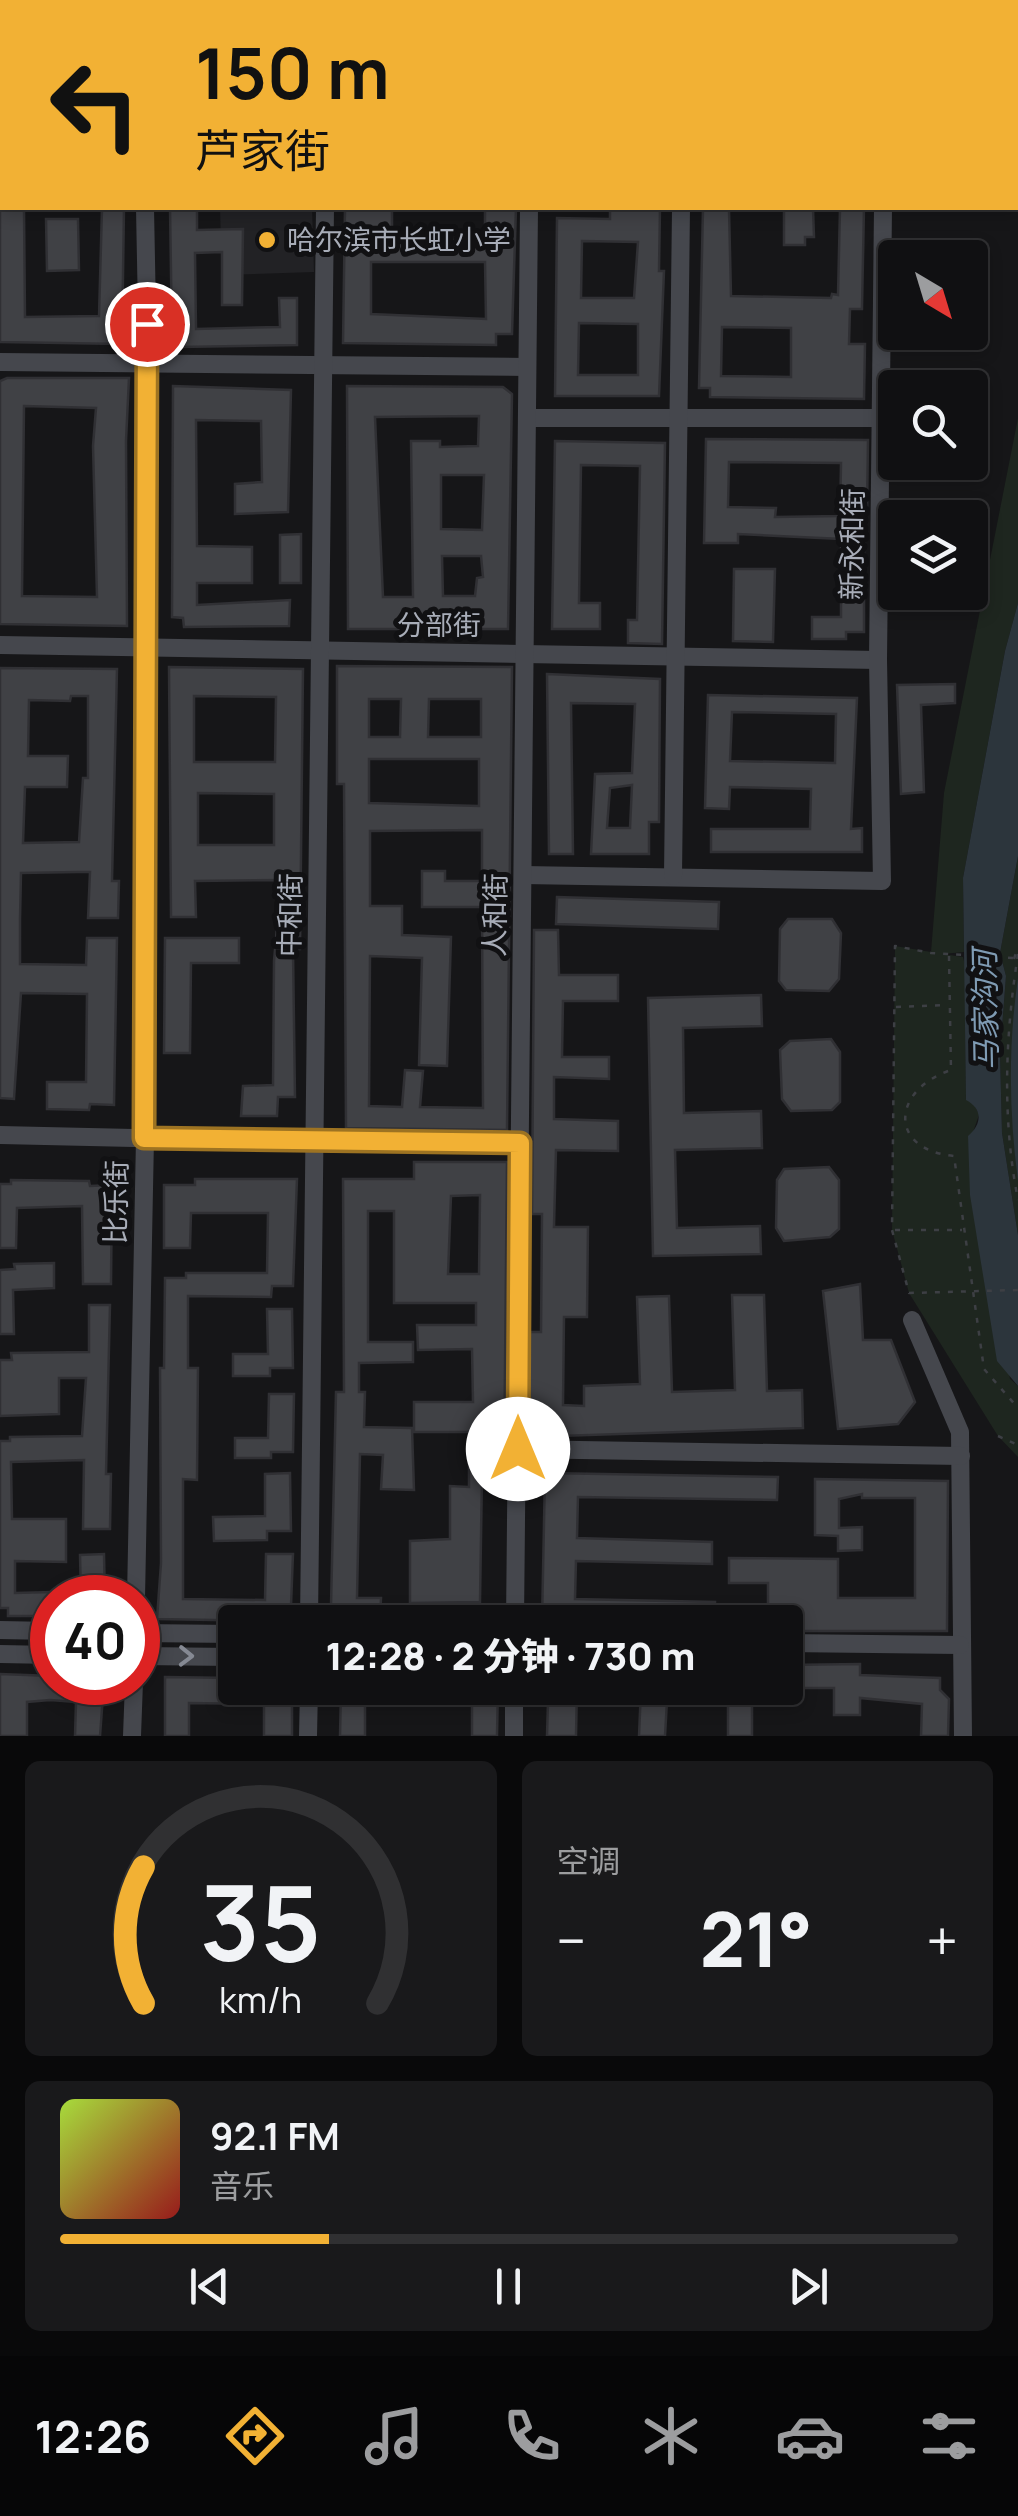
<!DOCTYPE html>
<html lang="zh">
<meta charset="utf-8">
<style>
:root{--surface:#101012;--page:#19191b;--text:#f1f3f6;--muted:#9c9d9f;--line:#303032;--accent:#f2b134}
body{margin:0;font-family:Manrope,"Noto Sans SC",sans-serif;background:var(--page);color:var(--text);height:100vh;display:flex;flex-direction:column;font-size:38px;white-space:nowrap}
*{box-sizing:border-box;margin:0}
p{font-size:32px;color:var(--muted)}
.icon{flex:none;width:55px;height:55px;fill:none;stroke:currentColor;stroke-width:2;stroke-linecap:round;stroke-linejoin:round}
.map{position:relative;height:1736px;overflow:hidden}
.sheet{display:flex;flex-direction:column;gap:25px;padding:25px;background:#09090a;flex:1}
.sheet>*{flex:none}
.top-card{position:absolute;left:0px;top:0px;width:1020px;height:210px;box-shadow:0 5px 15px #0003,0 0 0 2px var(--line);background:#f2b134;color:#111;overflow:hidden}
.needle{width:65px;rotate:142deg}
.buttons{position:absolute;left:878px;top:240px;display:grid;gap:20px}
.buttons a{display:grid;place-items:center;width:110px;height:110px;border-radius:10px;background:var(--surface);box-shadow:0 5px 15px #0003,0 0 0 2px var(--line);font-size:50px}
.speed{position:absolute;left:30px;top:1575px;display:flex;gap:20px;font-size:50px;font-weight:700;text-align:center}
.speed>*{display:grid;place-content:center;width:130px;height:130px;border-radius:50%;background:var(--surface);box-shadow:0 5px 15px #0003,0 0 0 2px var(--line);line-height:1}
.speed .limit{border:15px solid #d22;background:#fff;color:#111}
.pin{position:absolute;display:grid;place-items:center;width:85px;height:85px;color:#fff;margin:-42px;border:5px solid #fff;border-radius:50%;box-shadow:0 2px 10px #0007}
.me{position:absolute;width:110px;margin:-55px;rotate:0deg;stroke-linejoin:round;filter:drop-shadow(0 0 8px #0008)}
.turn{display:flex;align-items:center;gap:35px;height:210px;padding:0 30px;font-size:45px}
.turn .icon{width:130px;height:130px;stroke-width:2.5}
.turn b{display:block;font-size:70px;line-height:85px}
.big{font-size:75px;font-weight:800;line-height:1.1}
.sheet .tile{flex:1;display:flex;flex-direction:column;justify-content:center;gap:15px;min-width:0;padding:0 35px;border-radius:15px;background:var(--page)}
.sheet .dial{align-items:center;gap:0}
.dial svg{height:260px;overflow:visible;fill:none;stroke:var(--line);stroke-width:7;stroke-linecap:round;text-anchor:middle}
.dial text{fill:var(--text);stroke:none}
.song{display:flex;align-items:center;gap:30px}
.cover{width:120px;height:120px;border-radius:15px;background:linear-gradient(135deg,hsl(80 70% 55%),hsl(0 70% 35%))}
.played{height:10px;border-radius:5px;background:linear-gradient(90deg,var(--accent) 30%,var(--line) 30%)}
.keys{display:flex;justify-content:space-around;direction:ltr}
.heat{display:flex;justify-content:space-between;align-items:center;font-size:55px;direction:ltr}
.sheet .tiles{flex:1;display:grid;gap:25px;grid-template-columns:1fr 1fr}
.tile:last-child{grid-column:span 2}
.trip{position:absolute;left:218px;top:1605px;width:585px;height:100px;border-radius:10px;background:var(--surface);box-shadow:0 5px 15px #0003,0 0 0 2px var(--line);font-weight:800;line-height:100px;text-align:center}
.menu{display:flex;height:160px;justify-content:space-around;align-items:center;background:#060607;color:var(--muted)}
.menu .icon{width:70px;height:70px}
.menu .active{color:var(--accent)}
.menu b{font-size:45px;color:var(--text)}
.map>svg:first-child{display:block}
.built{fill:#222225}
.green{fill:#1e261f}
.water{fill:#2c353c}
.building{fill:#404145;stroke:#303034;stroke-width:2.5;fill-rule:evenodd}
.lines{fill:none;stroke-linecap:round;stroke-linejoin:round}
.path{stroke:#3d3f44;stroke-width:2.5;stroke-dasharray:5 8;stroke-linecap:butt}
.secondary{stroke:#45474d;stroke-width:18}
.oneway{stroke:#858993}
.route-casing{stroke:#9d7322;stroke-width:25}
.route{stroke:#f2b134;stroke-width:18}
.poi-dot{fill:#f2b134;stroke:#111113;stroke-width:4}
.labels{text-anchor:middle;stroke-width:10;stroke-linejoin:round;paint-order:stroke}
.poi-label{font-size:28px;fill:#a8adb8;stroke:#111113;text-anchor:start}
.street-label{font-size:28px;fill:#a8adb8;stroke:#111113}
.water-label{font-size:30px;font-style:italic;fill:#7f9bb3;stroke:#111113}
</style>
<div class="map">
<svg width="1018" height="1736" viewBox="0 0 1018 1736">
<rect width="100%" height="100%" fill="#161618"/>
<!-- built -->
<polygon class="built" points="220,208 312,208 314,272 222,275"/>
<!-- green -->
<g class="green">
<polygon points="1018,418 1018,603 1005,651 963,878 964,952 943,954 963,957 965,965 966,1099 975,1105 979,1115 973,1132 1010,1379 1018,1386 1018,1457 998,1436 909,1293 892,1230 895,946 931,952 944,793"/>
<polygon points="1018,856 1018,1235 1002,1133 1000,1053 1006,976 1000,953"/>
</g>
<!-- water -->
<g class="water">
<path d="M1018,603v253l-18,97 6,23 -6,77 2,80 16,102v151l-21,-25 -27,-166 -2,-59c14,-12 15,-27 -2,-36l-3,-222 42,-227z"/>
<path d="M1018,978v203c-9,-67 -10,-136 0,-203z"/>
</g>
<!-- building -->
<g class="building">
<polygon points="0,208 24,208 25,317 99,316 102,208 124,208 122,344 0,342"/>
<polygon points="170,208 197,208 197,230 243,229 242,305 222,305 222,252 195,253 196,329 280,327 279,298 297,298 297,345 180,347 180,338 172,338"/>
<path d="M345,208h47v32h93v-32h31l-4,126h-16v11l-153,-2zM371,262h114l1,57 -115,-5z"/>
<path d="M610,208h50l-1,63h5l-5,125h-104l2,-178 53,1zM582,241l56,1 -4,56h-53zM579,323l59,1v51h-60z"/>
<path d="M703,208h26l2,88 100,2 1,-4 6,1 2,-87h24l-2,101h-12l-1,35h16l-1,55 -154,-2v-9h-11zM722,327l69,1v49l-70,-1z"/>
<polygon points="784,208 813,208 814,237 805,237 805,245 784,245"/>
<polygon points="46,219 78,219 79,270 47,271"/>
<path d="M7,378h122l-3,63 1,185 -127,-2v-243zM24,406l72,2 -3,38 4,151 -75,-1z"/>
<polygon points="173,386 291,390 288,512 235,514 235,484 262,482 261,421 196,420 197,546 252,547 252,583 197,583 197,605 290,600 289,626 184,627 183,618 172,617"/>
<path d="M347,386l156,1 9,7 -4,235h-160zM479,416l-1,30 -38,1v-6h-29l2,156h-30l-8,-180zM441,475h43l-2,55 -41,-1zM442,556h39l2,21 -6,1 -2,18h-32z"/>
<path d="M706,439l162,1 -1,73h-3v119h-18v7h-34v-22h29v-78l-103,-5v9h-34zM729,462l112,1 -1,53 -65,1 1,-9 -48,-1z"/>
<polygon points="555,441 665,443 662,644 628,643 628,620 637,620 640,466 581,465 579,603 600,603 600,629 552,629"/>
<polygon points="301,534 301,583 280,583 280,535"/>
<polygon points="734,569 775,569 773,642 733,641"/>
<path d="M337,666l175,1 -5,463 -161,-2 -2,-344h-7zM369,699h32l-1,38h-31zM429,699h52v38h-53zM369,759h110v47l-110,-3zM482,830v51h-37v-10h-23v36h60l1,201 -63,-1 3,-36 -18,-1 -3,37 -33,-1 1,-150 52,2 -3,107 28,1 4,-129 -49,-2v-29h-32v-75z"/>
<path d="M169,667l134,2 -3,280h-7l2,148h-17l-1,19h-36l2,-30 30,-1 1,-124 7,-81 -86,1 1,36h-25zM194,696l82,1 -1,65h-81zM198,793l76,1v51h-76z"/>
<path d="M0,668l117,1 -5,212h7l-1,37h-30l2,-46h-12l-57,1 -1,47v44l66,1 1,-27h30l-3,167 -24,-1 -1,6 -42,-1v-27h39l1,-88 -66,-1 -7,106 -14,-1zM71,696h17v82h-5l-4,64 -56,1 2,-56h42l1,-31h-40l1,-56 41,1z"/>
<path d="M547,674l113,5 -1,143h-10v32h-58l4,-80 37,-1 3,-69 -64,-1 2,151h-24zM632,785l-2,43h-23l3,-40z"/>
<polygon points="955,684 955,703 921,705 924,792 901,794 897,685"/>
<path d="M708,695l149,3 -6,131 11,-1v24h-151v-23h99l1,-40 -81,-2 -1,22 -24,-1zM732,712l104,2 -1,49 -105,-2z"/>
<polygon points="557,897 719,902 718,929 556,924"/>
<polygon points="788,919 832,919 841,933 839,979 829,991 786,990 779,981 780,929"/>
<polygon points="534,930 558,930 559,975 618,975 618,1001 563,1001 562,1057 609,1057 609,1079 554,1077 554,1119 618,1121 618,1151 556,1150 554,1227 588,1227 587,1317 564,1317 563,1405 584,1406 584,1386 640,1384 637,1297 669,1296 672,1392 735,1390 732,1295 764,1295 767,1391 802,1390 803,1428 529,1437 530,1332 541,1332 542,1214 532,1214"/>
<polygon points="165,938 239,938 239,963 191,963 190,1053 164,1053"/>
<polygon points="761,995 762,1026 683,1028 684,1113 761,1111 762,1148 675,1150 677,1228 760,1226 761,1254 653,1256 648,998"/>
<polygon points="831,1039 840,1052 840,1102 832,1110 791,1111 782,1099 780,1050 790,1041"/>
<path d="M414,1162h93l-3,312h-22l-2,128 -70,1v-62l40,-2v-53l19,1v-55h-55v-30h59l-1,-53 -54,1 -1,-25h59v-22h-82v-92h-26v131h45v20l-54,1v29h6l-1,35 48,1 2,62 -33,-1 2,-34 -23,-1 -3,144h24l-1,23h-35v-16h-14l5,-213h8l-1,-213h71zM480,1195l-1,79h-31l3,-78z"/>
<polygon points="829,1167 839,1180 839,1229 830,1237 784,1241 776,1228 777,1180 784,1169"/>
<polygon points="195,1179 297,1179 293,1286 272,1286 271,1297 188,1296 188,1368 198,1368 197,1480 183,1479 183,1599 265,1600 266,1554 293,1554 291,1606 265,1606 264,1621 157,1619 161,1563 160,1368 164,1368 165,1278 186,1278 186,1273 267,1273 268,1213 191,1213 190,1248 164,1248 164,1185 195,1185"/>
<polygon points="11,1180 89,1181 90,1186 112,1185 111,1284 83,1284 82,1206 17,1208 16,1248 0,1248 0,1184 11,1184"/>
<polygon points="54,1263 54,1288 13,1290 14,1334 0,1334 0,1270 15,1269 14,1264"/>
<polygon points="860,1284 863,1340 891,1340 915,1402 898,1424 838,1429 823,1291"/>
<polygon points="89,1305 110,1305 106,1474 111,1474 110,1529 83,1529 84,1460 11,1462 12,1519 66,1519 66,1562 15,1561 15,1593 52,1592 52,1616 8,1616 8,1608 0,1608 0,1441 10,1441 10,1437 82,1436 86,1378 59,1378 59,1414 0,1416 0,1360 12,1360 11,1353 89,1352"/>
<polygon points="267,1309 292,1309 293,1368 270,1368 270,1376 233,1376 233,1354 268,1354"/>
<polygon points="269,1394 294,1394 293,1452 271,1452 271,1458 235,1458 235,1438 268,1438"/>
<polygon points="290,1473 291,1531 267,1531 267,1540 214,1541 213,1517 265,1516 265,1474"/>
<polygon points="545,1473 778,1477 777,1500 578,1497 577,1538 712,1542 712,1564 576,1561 575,1599 715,1602 714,1622 542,1622"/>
<polygon points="815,1479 948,1481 947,1631 785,1631 785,1622 768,1622 768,1583 729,1583 729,1558 838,1559 838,1598 915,1598 915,1498 862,1498 862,1494 839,1499 839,1528 862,1527 862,1550 838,1551 838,1536 815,1535"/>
<polygon points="104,1554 105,1598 81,1598 80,1555"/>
<polygon points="860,1664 860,1675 940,1678 940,1690 949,1699 948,1736 921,1736 922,1704 860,1698 860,1715 834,1715 834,1688 785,1688 785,1665"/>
<polygon points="0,1674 52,1676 52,1682 104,1682 100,1736 75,1736 76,1702 50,1700 27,1702 27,1736 0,1736"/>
<polygon points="165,1677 235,1678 235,1688 292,1688 292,1736 264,1736 264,1704 189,1703 189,1736 165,1736"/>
<polygon points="341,1688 498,1688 497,1736 472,1736 472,1705 365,1704 365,1736 340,1736"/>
<polygon points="554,1688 577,1688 576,1736 547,1736 548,1701 554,1701"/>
<polygon points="641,1688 707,1688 707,1702 667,1701 665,1736 639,1736"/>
<polygon points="733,1688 758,1688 758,1701 752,1700 752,1736 728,1736 728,1698 733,1698"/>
</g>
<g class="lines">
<!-- path -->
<g class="path">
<path d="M1018,954c-13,82 -16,165 0,246"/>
<path d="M949,956l2,114c-60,20 -63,80 3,86l30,213 34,39"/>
<polyline points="1013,958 931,953 895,946 892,1230 909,1293 1018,1290"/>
<polyline points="1014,959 1018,947"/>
<polyline points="896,1007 948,1005"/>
<polyline points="895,1230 962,1230"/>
<polyline points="998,1436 1018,1445"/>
</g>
<!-- secondary -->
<g class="secondary">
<polyline points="149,2 149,0"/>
<polyline points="452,2 453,0"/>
<polyline points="724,2 725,0"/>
<polyline points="0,62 2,62"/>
<polyline points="0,79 2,79"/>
<polyline points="0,362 527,367"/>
<polyline points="527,418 881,418"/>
<polyline points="0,645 878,660"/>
<polyline points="523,875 882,881 878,660 883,208"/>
<polyline points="673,876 681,208"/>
<polyline points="0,1135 315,1142 520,1143"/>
<polyline points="912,1320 960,1432 963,1736"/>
<polyline points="518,1449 961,1456"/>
<polyline points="136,1598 145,1138 148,365 145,208"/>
<polyline points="309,1622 325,208"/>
<polyline points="515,1622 529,208"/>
<polyline points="0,1630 52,1631"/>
<polyline points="138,1633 235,1634"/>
<polyline points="785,1643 960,1645"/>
<polyline points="0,1654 52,1655"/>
<polyline points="138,1656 235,1657"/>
<polyline points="132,1736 134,1682"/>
<polyline points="308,1736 309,1688"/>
<polyline points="514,1736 514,1688"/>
</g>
</g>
<!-- one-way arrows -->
<defs><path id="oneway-chevron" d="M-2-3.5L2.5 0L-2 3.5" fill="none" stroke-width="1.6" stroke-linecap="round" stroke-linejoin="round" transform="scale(2.5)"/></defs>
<use class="oneway" href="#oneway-chevron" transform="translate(186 1656) rotate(1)"/>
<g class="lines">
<defs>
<polyline id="route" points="147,324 144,1138 520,1143 518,1449"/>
</defs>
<!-- route casing -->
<use href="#route" class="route-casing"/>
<!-- route -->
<use href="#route" class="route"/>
</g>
<!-- markers -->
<circle class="poi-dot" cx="267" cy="240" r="10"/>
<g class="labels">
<!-- poi labels -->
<g class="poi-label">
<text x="287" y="250">哈尔滨市长虹小学</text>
</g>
<!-- street labels -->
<g class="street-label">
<text transform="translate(852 544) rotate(-89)" y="10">新永和街</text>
<text x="439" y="635">分部街</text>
<text transform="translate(290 915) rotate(-89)" y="10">中和街</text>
<text transform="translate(495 915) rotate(-89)" y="10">人和街</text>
<text transform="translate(116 1202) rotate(-89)" y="10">比乐街</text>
</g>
<!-- water labels -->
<g class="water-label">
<text transform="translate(986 1010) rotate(-91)" y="10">马家沟河</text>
</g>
</g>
</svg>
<div class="buttons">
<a><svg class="needle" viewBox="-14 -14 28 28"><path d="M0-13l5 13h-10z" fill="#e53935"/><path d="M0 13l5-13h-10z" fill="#9c9d9f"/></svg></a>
<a><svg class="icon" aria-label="search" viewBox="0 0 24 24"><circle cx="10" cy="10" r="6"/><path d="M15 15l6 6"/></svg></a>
<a><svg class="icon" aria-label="layers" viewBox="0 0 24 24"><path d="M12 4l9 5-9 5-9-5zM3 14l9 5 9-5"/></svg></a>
</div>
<div class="speed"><div class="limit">40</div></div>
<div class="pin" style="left:147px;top:324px;background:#d93025"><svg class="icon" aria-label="arrive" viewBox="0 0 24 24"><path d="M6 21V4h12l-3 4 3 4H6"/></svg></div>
<svg class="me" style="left:518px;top:1449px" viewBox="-20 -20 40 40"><circle r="19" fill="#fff"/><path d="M0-13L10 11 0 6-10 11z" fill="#f2b134"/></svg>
<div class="trip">12:28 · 2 分钟 · 730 m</div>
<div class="top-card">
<div class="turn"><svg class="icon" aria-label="left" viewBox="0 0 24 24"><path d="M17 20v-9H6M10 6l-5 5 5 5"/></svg><div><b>150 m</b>芦家街</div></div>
</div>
</div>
<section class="sheet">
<div class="tiles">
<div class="tile dial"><svg viewBox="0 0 100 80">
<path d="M14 69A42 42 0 1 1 86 69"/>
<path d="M14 69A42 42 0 0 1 14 27" stroke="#f2b134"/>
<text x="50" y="56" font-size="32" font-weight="700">35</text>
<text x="50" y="72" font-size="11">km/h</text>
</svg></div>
<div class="tile"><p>空调</p>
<div class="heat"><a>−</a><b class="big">21°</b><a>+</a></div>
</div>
<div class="tile">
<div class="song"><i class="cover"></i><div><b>92.1 FM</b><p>音乐</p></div></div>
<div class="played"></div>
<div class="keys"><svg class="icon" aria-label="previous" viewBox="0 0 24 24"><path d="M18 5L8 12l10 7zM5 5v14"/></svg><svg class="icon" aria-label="pause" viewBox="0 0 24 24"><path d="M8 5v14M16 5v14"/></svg><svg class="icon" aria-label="next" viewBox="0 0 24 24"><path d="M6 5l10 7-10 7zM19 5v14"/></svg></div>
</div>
</div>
</section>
<nav class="menu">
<b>12:26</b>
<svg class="icon active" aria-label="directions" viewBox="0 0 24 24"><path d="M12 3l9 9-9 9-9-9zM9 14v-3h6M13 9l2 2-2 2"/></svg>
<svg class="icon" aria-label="music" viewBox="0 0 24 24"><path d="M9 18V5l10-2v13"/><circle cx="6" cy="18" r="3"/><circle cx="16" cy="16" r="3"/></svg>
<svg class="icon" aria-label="phone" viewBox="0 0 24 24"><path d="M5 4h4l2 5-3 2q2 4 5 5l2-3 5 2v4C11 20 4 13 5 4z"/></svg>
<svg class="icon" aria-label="climate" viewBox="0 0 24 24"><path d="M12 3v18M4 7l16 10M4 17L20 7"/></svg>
<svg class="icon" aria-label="car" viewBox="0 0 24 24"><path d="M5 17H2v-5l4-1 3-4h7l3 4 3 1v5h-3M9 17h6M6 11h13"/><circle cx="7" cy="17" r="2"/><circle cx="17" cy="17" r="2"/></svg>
<svg class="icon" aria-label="filters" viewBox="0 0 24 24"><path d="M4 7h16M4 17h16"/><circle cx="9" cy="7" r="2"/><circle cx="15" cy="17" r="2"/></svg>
</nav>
